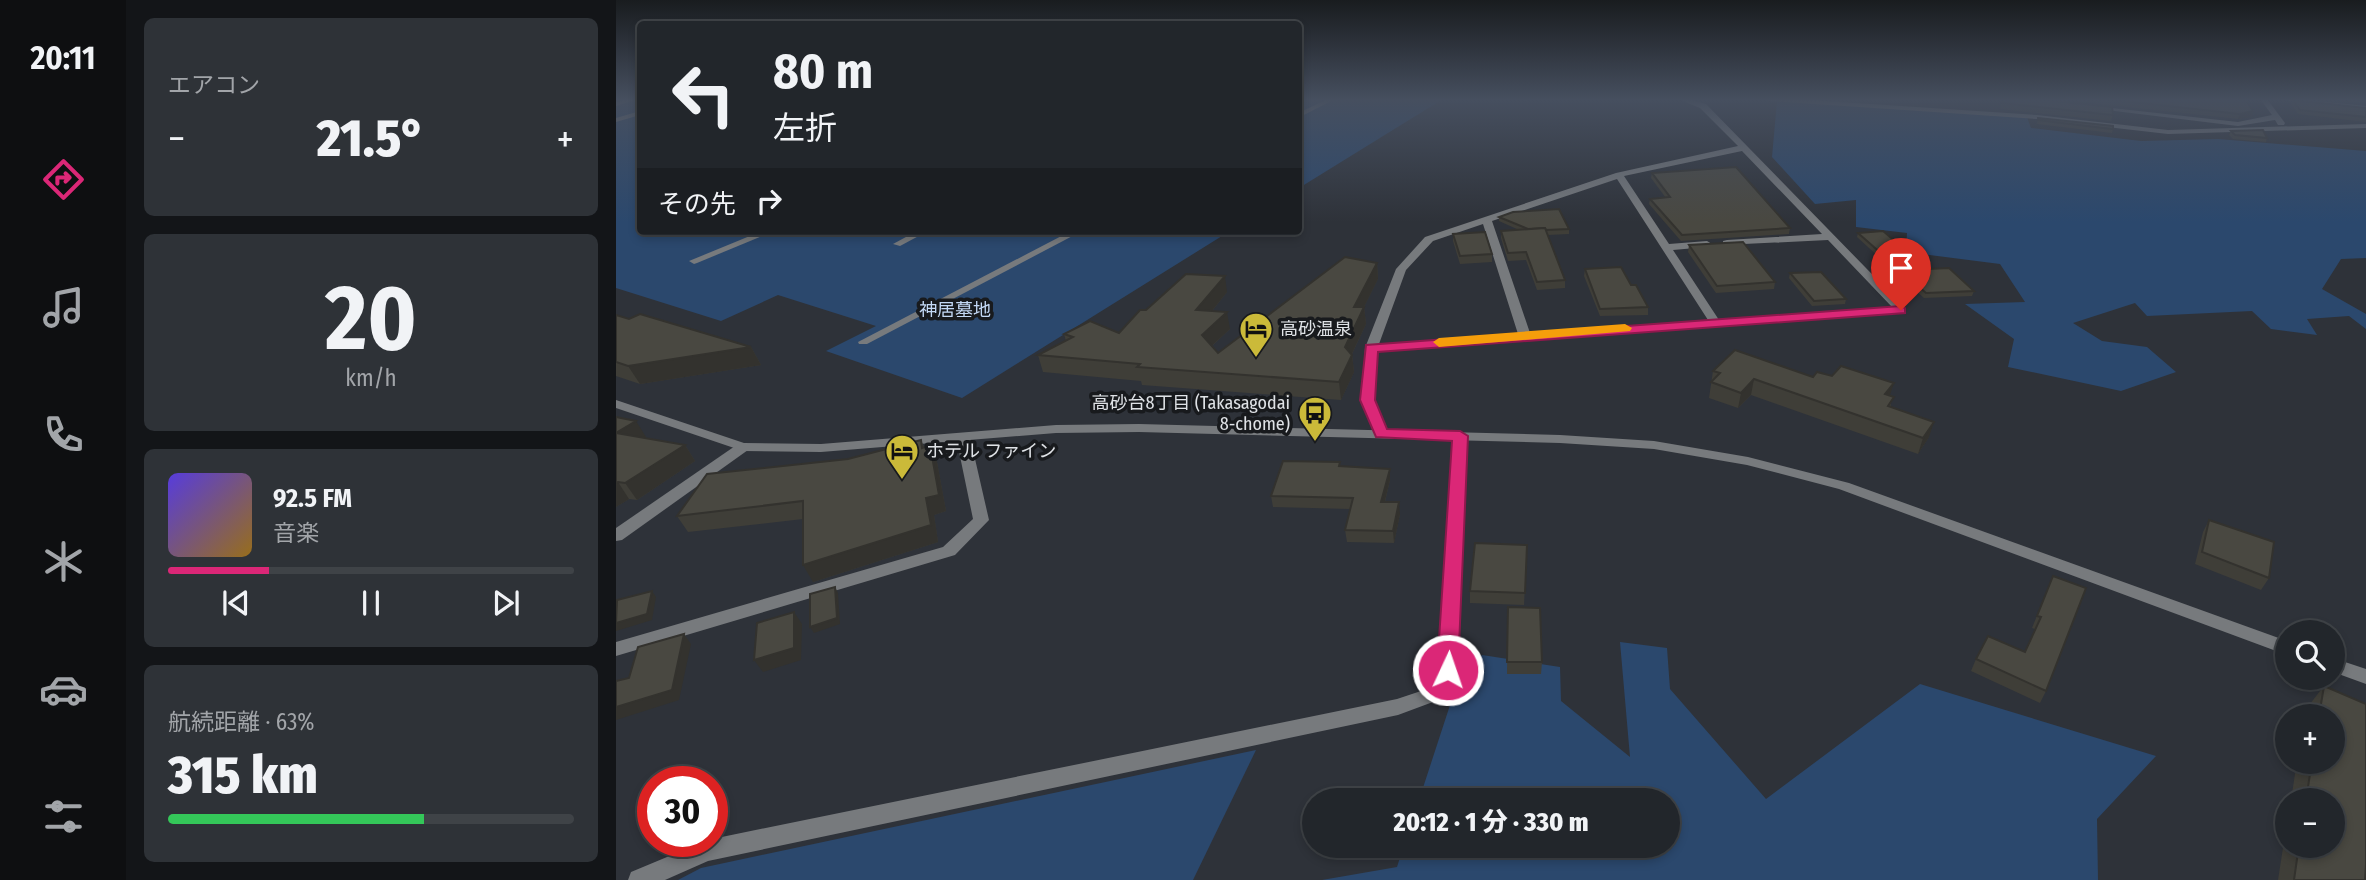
<!DOCTYPE html>
<html lang="ja">
<meta charset="utf-8">
<style>
:root{--surface:#22262b;--page:#2e3237;--text:#f1f3f6;--muted:#a2a5a9;--line:#3f4347;--accent:#db2777}
body{margin:0;font-family:"Fira Sans Condensed","Noto Sans JP",sans-serif;background:var(--page);color:var(--text);height:100vh;display:flex;flex-direction:column;font-size:26px;white-space:nowrap}
*{box-sizing:border-box;margin:0}
p{font-size:23px;color:var(--muted)}
.icon{flex:none;width:38px;height:38px;fill:none;stroke:currentColor;stroke-width:2;stroke-linecap:round;stroke-linejoin:round}
.map{position:relative;flex:1;overflow:hidden}
.details{display:flex;flex-direction:column;gap:18px;padding:18px;background:#131518;width:490px}
.details>*{flex:none}
.guide{position:absolute;left:21px;top:21px;width:665px;height:214px;border-radius:7px;box-shadow:0 4px 10px #0003,0 0 0 2px var(--line);background:#22262b;color:var(--text);overflow:hidden}
.buttons{position:absolute;left:1659px;top:620px;display:grid;gap:14px}
.buttons a{display:grid;place-items:center;width:70px;height:70px;border-radius:50%;background:var(--surface);box-shadow:0 4px 10px #0003,0 0 0 2px var(--line);font-size:35px}
.speed{position:absolute;left:21px;top:766px;display:flex;gap:14px;font-size:35px;font-weight:700;text-align:center}
.speed>*{display:grid;place-content:center;width:91px;height:91px;border-radius:50%;background:var(--surface);box-shadow:0 4px 10px #0003,0 0 0 2px var(--line);line-height:1}
.speed .limit{border:10px solid #d22;background:#fff;color:#111}
.pin{position:absolute;display:grid;place-items:center;width:60px;height:60px;color:#fff;margin:-72px -30px;border-radius:50% 50% 50% 0;rotate:-45deg;box-shadow:0 0 7px #0007}
.pin .icon{rotate:45deg}
.me{position:absolute;width:77px;margin:-38px;rotate:3deg;stroke-linejoin:round;filter:drop-shadow(0 0 5px #0008)}
.turn{display:flex;align-items:center;gap:24px;height:147px;padding:0 21px;font-size:32px}
.turn .icon{width:91px;height:91px;stroke-width:2.5}
.turn b{display:block;font-size:49px;line-height:60px}
.then{display:flex;align-items:center;height:66px;padding:0 21px;background:#0003;gap:14px;font-size:26px}
.big{font-size:52px;font-weight:800;line-height:1.1}
.details .widget{flex:1;display:flex;flex-direction:column;justify-content:center;gap:10px;min-width:0;padding:0 24px;border-radius:10px;background:var(--page)}
.details .dial{align-items:center;gap:0}
.dial b{font-size:91px;line-height:1}
.song{display:flex;align-items:center;gap:21px}
.cover{width:84px;height:84px;border-radius:10px;background:linear-gradient(135deg,hsl(250 70% 55%),hsl(40 70% 35%))}
.played{height:7px;border-radius:4px;background:linear-gradient(90deg,var(--accent) 25%,var(--line) 25%)}
.keys{display:flex;justify-content:space-around;direction:ltr}
.heat{display:flex;justify-content:space-between;align-items:center;font-size:38px;direction:ltr}
.charge{height:10px;border-radius:5px;background:linear-gradient(90deg,#34c759 63%,var(--line) 0)}
.trip{position:absolute;left:686px;top:788px;width:378px;height:70px;border-radius:35px;background:var(--surface);box-shadow:0 4px 10px #0003,0 0 0 2px var(--line);font-weight:800;line-height:70px;text-align:center}
main{display:flex;flex:1;min-height:0}
.tabs{display:flex;flex-direction:column;width:126px;justify-content:space-around;align-items:center;background:#0e0f11;color:var(--muted)}
.tabs .icon{width:49px;height:49px}
.tabs .selected{color:var(--accent)}
.tabs b{font-size:32px;color:var(--text)}
.map>svg:first-child{display:block}
.green{fill:#2b486d}
.lines{fill:none;stroke-linecap:round;stroke-linejoin:round}
.service{fill:#777a7d;fill-rule:evenodd}
.minor{fill:#777a7d;fill-rule:evenodd}
.tertiary{fill:#777a7d;fill-rule:evenodd}
.wall{fill:#3f3e38}
.shaded-wall{fill:#33322e}
.building{fill:#494841;stroke:#33322e;stroke-width:2}
.route{fill:#db2777;stroke:#8e194d;stroke-width:2}
.slow{fill:#f59e0b}
.labels{text-anchor:middle;stroke-width:7;stroke-linejoin:round;paint-order:stroke}
.park-label{font-size:18px;fill:#c4d9f5;stroke:#181a1d}
.poi-label{font-size:18px;fill:#dfe2e6;stroke:#181a1d;text-anchor:start}
</style>
<main>
<nav class="tabs">
<b>20:11</b>
<svg class="icon selected" aria-label="directions" viewBox="0 0 24 24"><path d="M12 3l9 9-9 9-9-9zM9 14v-3h6M13 9l2 2-2 2"/></svg>
<svg class="icon" aria-label="music" viewBox="0 0 24 24"><path d="M9 18V5l10-2v13"/><circle cx="6" cy="18" r="3"/><circle cx="16" cy="16" r="3"/></svg>
<svg class="icon" aria-label="phone" viewBox="0 0 24 24"><path d="M5 4h4l2 5-3 2q2 4 5 5l2-3 5 2v4C11 20 4 13 5 4z"/></svg>
<svg class="icon" aria-label="climate" viewBox="0 0 24 24"><path d="M12 3v18M4 7l16 10M4 17L20 7"/></svg>
<svg class="icon" aria-label="car" viewBox="0 0 24 24"><path d="M5 17H2v-5l4-1 3-4h7l3 4 3 1v5h-3M9 17h6M6 11h13"/><circle cx="7" cy="17" r="2"/><circle cx="17" cy="17" r="2"/></svg>
<svg class="icon" aria-label="filters" viewBox="0 0 24 24"><path d="M4 7h16M4 17h16"/><circle cx="9" cy="7" r="2"/><circle cx="15" cy="17" r="2"/></svg>
</nav>
<section class="details">
<div class="widget"><p>エアコン</p>
<div class="heat"><a>−</a><b class="big">21.5°</b><a>+</a></div>
</div>
<div class="widget dial"><b>20</b><p>km/h</p></div>
<div class="widget">
<div class="song"><i class="cover"></i><div><b>92.5 FM</b><p>音楽</p></div></div>
<div class="played"></div>
<div class="keys"><svg class="icon" aria-label="previous" viewBox="0 0 24 24"><path d="M18 5L8 12l10 7zM5 5v14"/></svg><svg class="icon" aria-label="pause" viewBox="0 0 24 24"><path d="M8 5v14M16 5v14"/></svg><svg class="icon" aria-label="next" viewBox="0 0 24 24"><path d="M6 5l10 7-10 7zM19 5v14"/></svg></div>
</div>
<div class="widget"><p>航続距離 · 63%</p><b class="big">315 km</b><div class="charge"></div></div>
</section>
<div class="map">
<svg width="1750" height="880" viewBox="0 0 1750 880">
<rect width="100%" height="100%" fill="#2e3239"/>
<!-- green -->
<g class="green">
<polygon points="0,99 24,99 24,231 614,231 346,398 210,351 260,326 162,295 105,321 0,288"/>
<polygon points="683,99 827,99 683,188"/>
<polygon points="1161,101 1411,117 1415,128 1525,141 1602,139 1750,151 1750,258 1725,259 1706,289 1750,314 1750,329 1733,316 1691,319 1701,335 1655,329 1636,311 1531,316 1519,303 1457,323 1486,341 1531,347 1560,372 1505,391 1392,367 1398,339 1349,304 1409,302 1384,264 1290,252 1291,233 1240,227 1240,200 1199,204 1156,157"/>
<polygon points="1004,642 1051,648 1054,689 1150,799 1304,684 1540,756 1481,819 1482,880 706,880 781,867 788,845 1052,845 1052,800 803,800 836,699 866,655 944,667 945,701 1014,757"/>
<polygon points="640,750 577,880 62,880 85,868"/>
</g>
<g class="lines">
<!-- service -->
<g class="service">
<polygon points="13,99 22,99 0,106 0,102"/>
<polygon points="712,99 719,99 682,118 682,113"/>
<polygon points="24,111 24,115 0,122 0,118"/>
<polygon points="146,231 158,231 81,263 78,264 73,261"/>
<polygon points="301,231 312,231 284,246 277,244"/>
<polygon points="455,231 466,231 251,344 243,344 242,342"/>
</g>
<!-- minor -->
<g class="minor">
<path d="M1062,99h10l18,5 199,204v4l-528,39 -2,49 13,34 -2,3h-10l-15,-37 4,-52 31,-79 29,-32 191,-64 122,-27 -38,-38zM1126,151l80,83 -95,6 -4,1v4l105,-5 64,67 -173,13 -46,-70 34,-3 5,-3 -5,-3 -38,3 -45,-68zM1001,179l91,141 -178,13 -38,-112zM867,224l35,110 -139,10 27,-74 27,-29z"/>
<polygon points="1149,99 1179,99 1421,115 1552,130 1750,124 1750,128 1552,134 1421,119 1153,101"/>
<polygon points="1644,99 1651,99 1669,123 1668,125 1662,125 1659,120 1622,126 1474,108 1478,106 1622,122 1656,115"/>
<polygon points="1659,99 1680,99 1750,106 1750,110"/>
<polygon points="844,432 851,436 841,670 825,699 782,715 92,861 49,880 12,880 15,872 87,842 96,842 96,839 781,699 811,689 823,669 837,436"/>
<polygon points="347,433 354,437 373,520 339,555 0,656 0,642 327,547 357,519 340,437"/>
<polygon points="127,443 134,447 132,450 6,540 0,541 0,528 122,444"/>
</g>
<!-- tertiary -->
<g class="tertiary">
<polygon points="0,400 128,443 205,444 440,425 523,424 944,435 1038,441 1132,457 1233,483 1671,641 1671,655 1223,489 1131,465 1038,449 944,443 523,432 440,433 205,452 127,451 0,408"/>
<polygon points="1717,658 1750,669 1750,684 1717,672"/>
</g>
</g>
<!-- wall -->
<g class="wall">
<polygon points="1386,99 1421,99 1497,115 1495,121 1384,109"/>
<polygon points="1438,99 1629,99 1637,111 1635,117 1622,119"/>
<polygon points="1695,99 1750,99 1750,103"/>
<polygon points="1677,100 1750,108 1750,122 1682,114 1675,104"/>
<polygon points="1422,118 1497,129 1496,133 1421,124"/>
<polygon points="1615,131 1651,138 1650,142 1617,139 1613,135"/>
<polygon points="1036,173 1174,228 1173,234 1065,241 1033,204 1034,199 1050,198 1035,178"/>
<polygon points="883,217 953,229 953,234 932,235 949,280 949,288 921,290 910,260 892,261 885,238 885,231 903,230 883,221"/>
<polygon points="1242,233 1312,269 1358,291 1356,296 1308,298 1241,237"/>
<polygon points="837,234 876,254 876,262 844,264 837,241"/>
<polygon points="1073,245 1159,282 1158,289 1100,293 1072,252"/>
<polygon points="761,263 762,279 748,307 750,324 736,354 738,372 725,400 526,385 525,381 427,372 422,355 450,341 448,334 503,333 530,310 611,292 596,311 614,329 596,346 602,353"/>
<polygon points="969,269 1015,285 1032,307 1032,315 984,316 968,276"/>
<polygon points="1174,273 1230,299 1229,304 1196,306 1173,278"/>
<polygon points="0,315 13,319 135,347 145,365 24,384 0,376"/>
<polygon points="1097,371 1197,377 1274,396 1275,407 1313,437 1302,454 1135,395 1122,408 1093,398"/>
<polygon points="0,417 30,437 28,438 69,445 79,461 21,500 13,499 0,507"/>
<polygon points="305,440 308,447 321,462 330,511 318,515 322,542 197,582 187,519 72,532 61,516 232,459"/>
<polygon points="724,466 774,469 774,480 769,502 784,514 778,543 731,542 729,530 734,509 657,507 655,496"/>
<polygon points="1593,520 1653,578 1645,590 1579,564 1587,532"/>
<polygon points="911,545 908,605 854,603 854,591"/>
<polygon points="1437,576 1430,691 1424,703 1355,671 1360,659 1409,652 1419,629 1416,628"/>
<polygon points="892,607 926,662 925,674 891,674"/>
<polygon points="1708,686 1750,704 1750,865 1749,880 1662,880 1671,822 1671,845 1717,845 1717,800 1675,800 1681,761 1717,761 1717,716 1689,716 1690,709"/>
</g>
<!-- shaded-wall -->
<g class="shaded-wall">
<polygon points="1637,111 1635,117 1622,119 1624,114"/>
<polygon points="761,263 762,279 740,323 738,307"/>
<polygon points="609,276 611,292 583,327 580,310"/>
<polygon points="748,307 750,324 731,364 729,347"/>
<polygon points="611,312 614,329 589,352 586,335"/>
<polygon points="135,347 145,365 24,384 12,366"/>
<polygon points="736,355 738,372 725,400 723,382"/>
<polygon points="1138,379 1135,395 1122,408 1125,393"/>
<polygon points="1278,383 1273,398 1269,394"/>
<polygon points="20,421 30,437 10,449 0,433"/>
<polygon points="1318,422 1313,437 1302,454 1307,438"/>
<polygon points="69,445 79,461 21,500 9,483"/>
<polygon points="314,445 321,462 330,511 318,515 322,542 197,582 187,565 310,498"/>
<polygon points="774,469 774,480 766,513 765,502"/>
<polygon points="2,482 13,499 0,507 0,483"/>
<polygon points="783,502 784,514 778,543 777,531"/>
<polygon points="219,587 222,593 224,624 198,633 194,627"/>
<polygon points="36,591 40,597 36,620 0,631 0,623"/>
<polygon points="178,612 186,624 185,660 147,672 138,660"/>
<polygon points="68,634 75,644 63,700 0,720 0,707"/>
</g>
<!-- building -->
<g class="building">
<polygon points="1387,99 1421,99 1496,107 1497,115 1386,103"/>
<polygon points="1489,99 1629,99 1637,111 1624,114"/>
<polygon points="1677,100 1750,108 1750,117 1684,110"/>
<polygon points="1422,118 1497,126 1497,129 1422,120"/>
<polygon points="1647,130 1651,138 1619,135 1615,131"/>
<polygon points="1120,167 1174,228 1066,235 1034,199 1054,197 1036,173"/>
<polygon points="943,209 953,229 930,230 929,228 912,229 883,217 897,212"/>
<polygon points="929,228 949,280 921,282 910,252 892,253 885,231"/>
<polygon points="1267,231 1312,269 1333,268 1358,291 1310,293 1242,233"/>
<polygon points="869,232 876,254 844,256 837,234"/>
<polygon points="1127,242 1159,282 1101,286 1073,245"/>
<polygon points="729,257 761,263 738,307 748,307 729,347 736,355 723,382 521,367 524,364 422,355 457,337 448,334 474,321 503,333 524,310 530,310 570,274 609,276 580,310 611,312 586,335 602,353"/>
<polygon points="1005,267 1015,285 1020,285 1032,307 984,309 969,269"/>
<polygon points="1205,272 1230,299 1198,301 1174,273"/>
<polygon points="24,314 135,347 12,366 0,362 0,315 13,319"/>
<polygon points="1119,350 1197,377 1201,372 1216,376 1225,366 1278,383 1269,394 1278,397 1272,406 1318,422 1307,438 1138,379 1125,393 1095,382 1104,373 1097,371"/>
<polygon points="0,417 20,421 0,433"/>
<polygon points="0,433 69,445 9,483 2,482 0,483"/>
<polygon points="305,440 306,448 314,445 323,495 310,498 315,525 187,565 187,501 61,516 91,474 232,459"/>
<polygon points="667,461 724,462 723,466 774,469 765,502 783,502 777,531 729,530 737,498 655,496"/>
<polygon points="1593,520 1658,542 1653,578 1586,552"/>
<polygon points="859,543 911,545 909,593 854,591"/>
<polygon points="1437,576 1470,588 1430,691 1360,659 1372,636 1409,652 1425,617 1421,616"/>
<polygon points="219,587 221,618 194,627 194,594"/>
<polygon points="36,591 31,614 0,623 1,600"/>
<polygon points="892,607 924,608 926,662 891,662"/>
<polygon points="178,612 178,648 138,660 141,623"/>
<polygon points="68,634 56,690 0,707 0,681 13,678 22,647"/>
<polygon points="1708,686 1750,704 1750,865 1749,880 1678,880 1683,845 1717,845 1717,800 1690,800 1696,761 1717,761 1717,716 1703,716"/>
</g>
<!-- sky -->
<linearGradient id="sky" x2="0" y2="1"><stop stop-color="#191c1f"/><stop offset="0.45" stop-color="#464f5f"/><stop offset="1" stop-color="#464f5f" stop-opacity="0"/></linearGradient>
<rect width="1750" height="222" fill="url(#sky)"/>
<!-- route -->
<polygon class="route" points="1285,306 1289,308 1289,313 762,352 759,400 771,429 844,431 852,436 842,670 839,676 832,678 824,676 821,670 836,441 760,437 744,400 750,345"/>
<!-- slow -->
<polygon class="slow" points="1009,324 1016,328 1014,331 823,347 817,342 823,338"/>
<!-- icons -->
<defs>
<symbol id="hotel-pin" viewBox="-11 -11 22 30"><path d="M0 17L-7.5 6A9.5 9.5 0 1 1 7.5 6Z" fill="#cbba39" stroke="#181a1d"/><path d="M-6-4.5h1.5V1H6V5H4.5V3h-9V5H-6ZM-4 0a1.8 1.8 0 1 1 3.6 0ZM.5 0V-2.5h3Q6-2.5 6 0Z" fill="#111"/></symbol>
<symbol id="bus-pin" viewBox="-11 -11 22 30"><path d="M0 17L-7.5 6A9.5 9.5 0 1 1 7.5 6Z" fill="#cbba39" stroke="#181a1d"/><path d="M-5-6H5V4H4V6H2V4H-2V6H-4V4H-5ZM-3.5-4V0h7V-4ZM-3.5 1.2v1.5H-2V1.2ZM2 1.2v1.5H3.5V1.2Z" fill="#111"/></symbol>
</defs>
<g fill-rule="evenodd">
<use href="#hotel-pin" x="621" y="310" width="38" height="52"/>
<use href="#bus-pin" x="680" y="394" width="38" height="52"/>
<use href="#hotel-pin" x="267" y="432" width="38" height="52"/>
</g>
<g class="labels">
<!-- park labels -->
<g class="park-label">
<text x="339" y="316">神居墓地</text>
</g>
<!-- poi labels -->
<g class="poi-label">
<text x="664" y="335">高砂温泉</text>
<text x="674" y="409" text-anchor="end">高砂台8丁目 (Takasagodai<tspan x="674" dy="21">8-chome)</tspan></text>
<text x="310" y="457">ホテル ファイン</text>
</g>
</g>
</svg>
<div class="buttons">
<a><svg class="icon" aria-label="search" viewBox="0 0 24 24"><circle cx="10" cy="10" r="6"/><path d="M15 15l6 6"/></svg></a>
<a>+</a>
<a>−</a>
</div>
<div class="speed"><div class="limit">30</div></div>
<div class="pin" style="left:1285px;top:310px;background:#d93025"><svg class="icon" aria-label="arrive" viewBox="0 0 24 24"><path d="M6 21V4h12l-3 4 3 4H6"/></svg></div>
<svg class="me" style="left:832px;top:670px" viewBox="-20 -20 40 40"><circle r="17" fill="#db2777" stroke="#fff" stroke-width="3"/><path d="M0-11L8 9 0 5-8 9z" fill="#fff"/></svg>
<div class="trip">20:12 · 1 分 · 330 m</div>
<div class="guide">
<div class="turn"><svg class="icon" aria-label="left" viewBox="0 0 24 24"><path d="M17 20v-9H6M10 6l-5 5 5 5"/></svg><div><b>80 m</b>左折</div></div>
<div class="then">その先<svg class="icon" aria-label="right" viewBox="0 0 24 24"><path d="M7 20v-9h11M14 6l5 5-5 5"/></svg></div>
</div>
</div>
</main>
